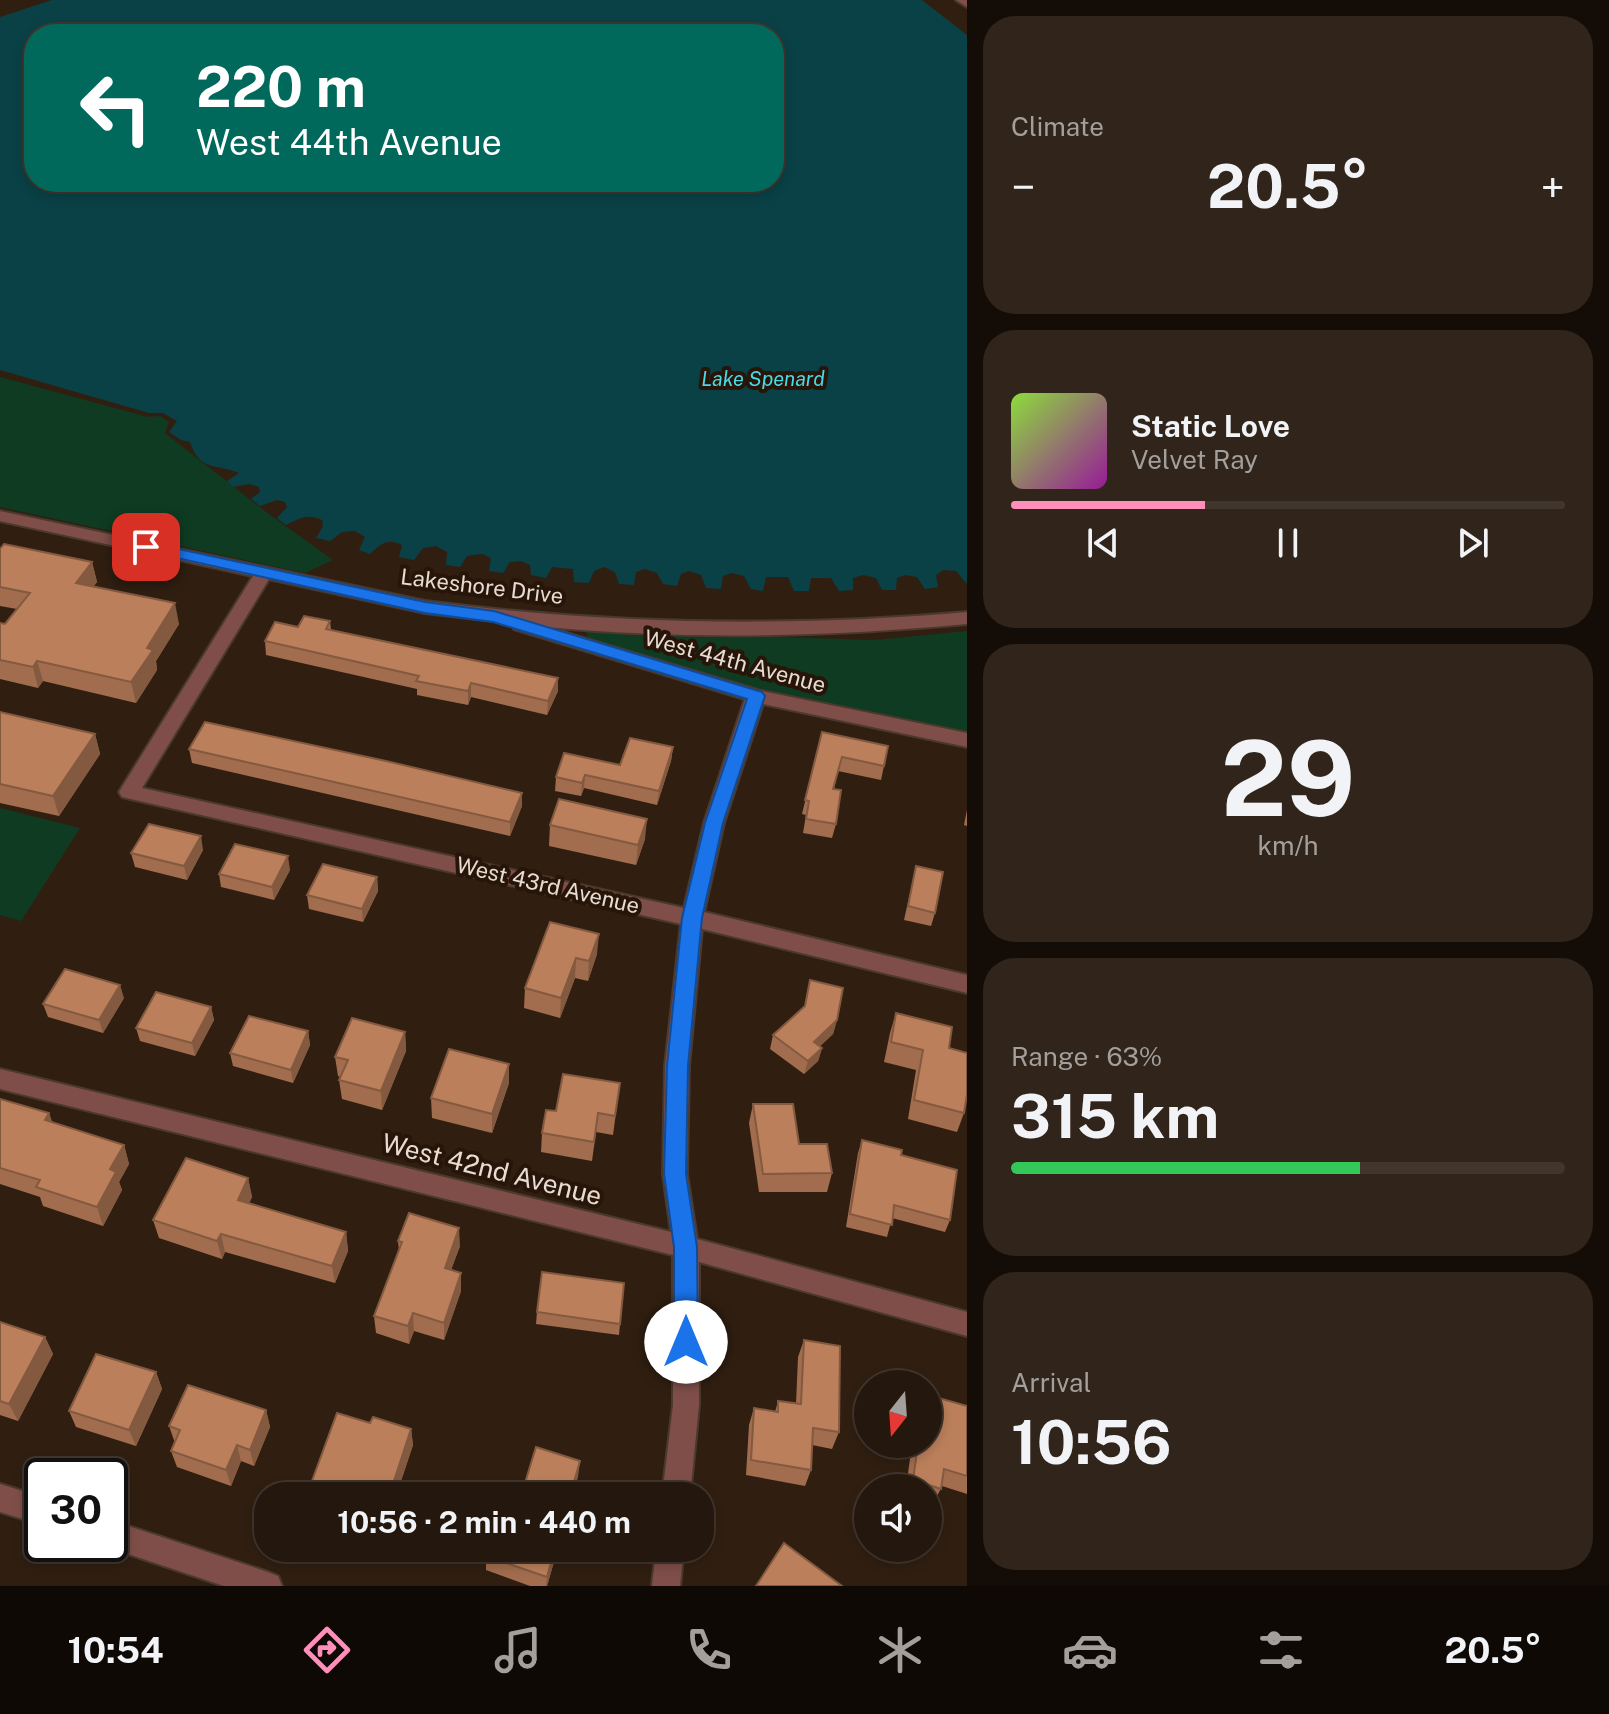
<!DOCTYPE html>
<html lang="en">
<head>
<meta charset="utf-8">
<style>
  body { margin:0; font-family:"Public Sans",sans-serif; background:#30241b; color:#f1f3f6; height:100vh; display:flex; flex-direction:column; font-size:30px; white-space:nowrap }
  * { box-sizing:border-box; margin:0 }
  p { font-size:26px; color:#a39f9d }
  .icon { flex:none; width:44px; height:44px; fill:none; stroke:currentColor; stroke-width:2; stroke-linecap:round; stroke-linejoin:round }
  .map { position:relative; flex:1; overflow:hidden }
  .side { display:flex; flex-direction:column; gap:16px; padding:16px; background:#140d07; width:642px }
  .side>* { flex:none }
  .hud { position:absolute; left:24px; top:24px; width:760px; height:168px; border-radius:32px; box-shadow:0 4px 12px #0003,0 0 0 2px #41362e; background:#00695c; color:#fff; overflow:hidden }
  .needle { width:52px; rotate:197deg }
  .buttons { position:absolute; left:854px; top:1370px; display:grid; gap:16px }
  .buttons a { display:grid; place-items:center; width:88px; height:88px; border-radius:50%; background:#24170d; box-shadow:0 4px 12px #0003,0 0 0 2px #41362e; font-size:40px }
  .speed { position:absolute; left:24px; top:1458px; display:flex; gap:16px; font-size:40px; font-weight:700; text-align:center }
  .speed>* { display:grid; place-content:center; width:104px; height:104px; border-radius:50%; background:#24170d; box-shadow:0 4px 12px #0003,0 0 0 2px #41362e; line-height:1 }
  .speed .limit { border:4px solid #111; border-radius:12px; background:#fff; color:#111 }
  .pin { position:absolute; display:grid; place-items:center; width:68px; height:68px; color:#fff; margin:-34px; border-radius:16px; box-shadow:0 4px 12px #0006 }
  .me { position:absolute; width:88px; margin:-44px; rotate:0deg; stroke-linejoin:round; filter:drop-shadow(0 0 6px #0008) }
  .turn { display:flex; align-items:center; gap:28px; height:168px; padding:0 40px; font-size:36px }
  .turn .icon { width:104px; height:104px; stroke-width:2.5 }
  .turn b { display:block; font-size:56px; line-height:68px }
  .big { font-size:60px; font-weight:700; line-height:1.1 }
  .side .widget { flex:1; display:flex; flex-direction:column; justify-content:center; gap:12px; min-width:0; padding:0 28px; border-radius:32px; background:#30241b }
  .side .dial { align-items:center; gap:0 }
  .dial b { font-size:104px; line-height:1 }
  .song { display:flex; align-items:center; gap:24px }
  .cover { width:96px; height:96px; border-radius:12px; background:linear-gradient(135deg,hsl(90 70% 55%),hsl(300 70% 35%)) }
  .played { height:8px; border-radius:4px; background:linear-gradient(90deg,#ff8ebb 35%,#41362e 35%) }
  .keys { display:flex; justify-content:space-around; direction:ltr }
  .heat { display:flex; justify-content:space-between; align-items:center; font-size:44px; direction:ltr }
  .charge { height:12px; border-radius:6px; background:linear-gradient(90deg,#34c759 63%,#41362e 0) }
  .trip { position:absolute; left:254px; top:1482px; width:460px; height:80px; border-radius:32px; background:#24170d; box-shadow:0 4px 12px #0003,0 0 0 2px #41362e; font-weight:700; line-height:80px; text-align:center }
  .tabs { display:flex; height:128px; justify-content:space-around; align-items:center; background:#0e0905; color:#a39f9d }
  .tabs .icon { width:56px; height:56px }
  .tabs .selected { color:#ff8ebb }
  .tabs b { font-size:36px; color:#f1f3f6 }
  main { display:flex; flex:1; min-height:0 }
  .map>svg:first-child { display:block }
</style>
</head>
<body>
<main>
<div class="map">
<svg width="967" height="1586" viewBox="0 0 967 1586">
  <rect width="100%" height="100%" fill="#301f11"/>
  <!-- green -->
  <g fill="#0f3b22">
    <polygon points="0,377 148,417 160,416 169,422 165,433 266,512 333,560 305,573 0,507"/>
    <polygon points="586,631 875,640 967,631 967,740 756,696 588,639"/>
    <polygon points="0,808 80,828 21,921 0,915"/>
  </g>
  <!-- water -->
  <path fill="#0a4146" fill-rule="evenodd" d="M52,0H922L967,35V584L956,571L943,570L936,575L938,587L925,589L917,577L905,575L897,578L896,590H882L876,578L863,575L853,578V590L839,591L831,578H811L809,591H794L788,577H766L763,591L751,589L744,576L732,573L723,576L721,589L706,588L701,575L689,571L681,574L677,586L663,584L657,573L645,569L636,572L634,585L619,584L615,572L604,567L594,571L589,583L574,582L573,569L552,567L546,578L531,575L530,565L521,561L510,562L503,573L489,571L491,558L482,554L467,556L460,567L446,565L447,552L436,546L423,548L414,560L399,557L402,545C387,538 382,543 370,554L359,550L365,537L355,531L342,532L330,541L316,538L323,526L322,520C308,513 299,518 286,525L277,518L287,507L285,502L277,500L260,506L251,499L260,492L259,487L249,484L233,487L227,481L239,473C215,463 200,472 190,442L181,440L169,432L177,421L163,413H149L0,370V17ZM34,34H774V182H34Z"/>
  <g fill="none" stroke-linecap="round" stroke-linejoin="round">
    <defs>
      <g id="minor">
        <polygon points="956,0 967,0 967,7"/>
        <path d="M0,511L425,601C606,624 785,628 967,612V624C827,637 686,640 546,627L757,690L967,733V747L763,704L724,823L704,912L967,975V993L702,929L689,1066L687,1174L697,1239L967,1312V1336L699,1262V1405L690,1496H662L673,1405V1255L0,1089V1069L671,1232L663,1174L665,1066L681,924L122,797L119,792L122,787L253,576L0,521ZM269,579L425,613L512,623L514,629L745,699L704,823L684,908L142,788Z"/>
        <polygon points="0,1484 42,1497 42,1525 0,1512"/>
        <polygon points="110,1520 268,1572 278,1576 282,1586 224,1586 110,1548 100,1544 110,1544"/>
        <polygon points="656,1548 684,1548 680,1586 652,1586"/>
      </g>
    </defs>
    <!-- minor casing -->
    <use href="#minor" stroke="#4a392c" stroke-width="4"/>
    <!-- minor -->
    <use href="#minor" fill="#7f4e49" fill-rule="evenodd"/>
  </g>
  <!-- wall -->
  <g fill="#a16d4e">
    <polygon points="0,549 92,562 97,582 93,587 179,624 156,661 157,670 136,703 43,681 38,688 0,679 0,623 5,624 17,609 0,606"/>
    <polygon points="330,621 331,630 558,691 547,715 471,697 468,705 417,695 417,689 266,655 265,641 298,627"/>
    <polygon points="0,712 95,734 100,754 59,816 0,803"/>
    <polygon points="822,732 884,766 881,780 838,771 834,789 836,824 832,838 803,833 806,815 802,814"/>
    <polygon points="673,747 671,761 657,805 584,788 581,796 555,791 556,777 620,765"/>
    <polygon points="189,749 522,806 510,836 192,763"/>
    <polygon points="967,810 967,826 964,825"/>
    <polygon points="550,825 645,839 636,865 549,846"/>
    <polygon points="203,850 187,880 135,867 131,853"/>
    <polygon points="916,866 935,913 931,926 904,920"/>
    <polygon points="290,870 274,900 221,887 219,874"/>
    <polygon points="377,877 378,891 363,922 309,909 307,895"/>
    <polygon points="550,922 597,954 588,981 575,978 560,1018 524,1008 525,988"/>
    <polygon points="124,998 103,1033 48,1017 43,1004"/>
    <polygon points="211,1007 214,1020 195,1056 140,1041 136,1028"/>
    <polygon points="896,1013 949,1048 964,1113 957,1132 908,1119 916,1070 884,1062 890,1033"/>
    <polygon points="837,1020 833,1034 820,1046 822,1048 818,1061 804,1074 770,1049 773,1035"/>
    <polygon points="308,1031 310,1045 293,1083 233,1066 230,1053"/>
    <polygon points="405,1032 406,1051 382,1110 342,1099 339,1080 341,1077 338,1076 335,1057"/>
    <polygon points="509,1083 492,1133 432,1118 431,1098"/>
    <polygon points="620,1083 613,1135 596,1132 592,1161 541,1152 542,1133 556,1111"/>
    <polygon points="0,1099 49,1113 52,1123 124,1145 129,1164 119,1182 122,1190 103,1226 43,1206 40,1197 0,1184"/>
    <polygon points="753,1104 832,1173 827,1192 759,1192 749,1123"/>
    <polygon points="862,1140 901,1155 950,1220 945,1232 892,1218 887,1237 846,1227 858,1153"/>
    <polygon points="248,1178 252,1197 249,1203 346,1232 348,1251 335,1283 225,1252 222,1259 159,1238 153,1220"/>
    <polygon points="398,1241 460,1246 451,1270 461,1291 444,1340 414,1331 409,1344 376,1333 374,1316 399,1251"/>
    <polygon points="537,1312 620,1324 619,1335 536,1324"/>
    <polygon points="0,1322 45,1337 53,1354 18,1421 0,1415"/>
    <polygon points="804,1340 839,1432 832,1449 812,1445 811,1470 805,1486 746,1475 749,1425 754,1408 775,1412 778,1401 796,1404 798,1357"/>
    <polygon points="156,1372 162,1389 136,1446 76,1427 69,1411"/>
    <polygon points="266,1410 270,1427 254,1466 241,1461 231,1486 177,1467 171,1451 175,1443 169,1426"/>
    <polygon points="967,1422 967,1494 942,1486 933,1505 928,1503 928,1488 906,1488 912,1444 928,1444"/>
    <polygon points="370,1423 411,1429 413,1445 396,1496 311,1496 309,1489"/>
    <polygon points="488,1548 558,1548 547,1586 530,1586 486,1570 486,1556"/>
  </g>
  <!-- shaded-wall -->
  <g fill="#835940">
    <polygon points="92,562 97,582 81,604 76,583"/>
    <polygon points="175,603 179,624 156,661 157,670 136,703 131,682 147,648"/>
    <polygon points="37,661 43,681 38,688 33,667"/>
    <polygon points="558,678 558,691 547,715 548,701"/>
    <polygon points="471,683 471,697 468,705 468,691"/>
    <polygon points="95,734 100,754 59,816 53,796"/>
    <polygon points="673,747 671,761 657,805 659,791"/>
    <polygon points="585,775 584,788 581,796 582,783"/>
    <polygon points="522,793 522,806 510,836 510,822"/>
    <polygon points="647,819 645,839 636,865 638,845"/>
    <polygon points="201,836 203,850 187,880 184,866"/>
    <polygon points="288,856 290,870 274,900 272,887"/>
    <polygon points="377,877 378,891 363,922 362,909"/>
    <polygon points="599,934 597,954 588,981 589,961"/>
    <polygon points="576,958 575,978 560,1018 561,998"/>
    <polygon points="120,985 124,998 103,1033 99,1020"/>
    <polygon points="211,1007 214,1020 195,1056 192,1043"/>
    <polygon points="837,1020 833,1034 811,1055 814,1042"/>
    <polygon points="308,1031 310,1045 293,1083 291,1070"/>
    <polygon points="405,1032 406,1051 382,1110 381,1091"/>
    <polygon points="822,1048 818,1061 804,1074 808,1061"/>
    <polygon points="509,1064 509,1083 492,1133 492,1114"/>
    <polygon points="49,1113 56,1132 45,1120"/>
    <polygon points="124,1145 129,1164 119,1182 122,1190 103,1226 97,1207 110,1169"/>
    <polygon points="248,1178 252,1197 242,1218 238,1200"/>
    <polygon points="459,1228 460,1246 445,1286 445,1268"/>
    <polygon points="346,1232 348,1251 335,1283 332,1266"/>
    <polygon points="221,1234 225,1252 222,1259 217,1241"/>
    <polygon points="461,1273 461,1291 444,1340 444,1323"/>
    <polygon points="413,1313 414,1331 409,1344 408,1326"/>
    <polygon points="45,1337 53,1354 18,1421 9,1404"/>
    <polygon points="156,1372 162,1389 136,1446 129,1430"/>
    <polygon points="266,1410 270,1427 254,1466 250,1450"/>
    <polygon points="411,1429 413,1445 396,1496 389,1496"/>
    <polygon points="237,1445 241,1461 231,1486 226,1470"/>
    <polygon points="580,1461 578,1477 573,1496 570,1496"/>
    <polygon points="555,1548 558,1548 547,1586 546,1586 547,1577"/>
  </g>
  <!-- building -->
  <g fill="#bb7f5b" stroke="#835940" stroke-width="2">
    <polygon points="4,544 92,562 76,583 175,603 147,648 153,650 131,682 37,661 33,667 0,660 0,623 5,624 30,593 0,587 0,549"/>
    <polygon points="304,616 330,621 326,629 558,678 548,701 471,683 468,691 416,681 419,676 265,641 275,622 298,627"/>
    <polygon points="0,712 95,734 53,796 0,784"/>
    <polygon points="205,722 386,761 522,793 510,822 189,749"/>
    <polygon points="822,732 888,746 884,766 842,757 833,789 841,790 836,824 806,819 809,801 805,800"/>
    <polygon points="630,738 673,747 659,791 585,775 582,783 556,777 564,753 620,765"/>
    <polygon points="559,799 647,819 638,845 550,825"/>
    <polygon points="149,824 201,836 184,866 131,853"/>
    <polygon points="235,844 288,856 272,887 219,874"/>
    <polygon points="323,864 377,877 362,909 307,895"/>
    <polygon points="916,866 943,872 935,913 908,906"/>
    <polygon points="550,922 599,934 589,961 576,958 561,998 525,988"/>
    <polygon points="65,969 120,985 99,1020 43,1004"/>
    <polygon points="810,980 843,988 837,1020 814,1042 822,1048 808,1061 773,1035 805,1006"/>
    <polygon points="156,992 211,1007 192,1043 136,1028"/>
    <polygon points="896,1013 952,1027 949,1048 967,1053 967,1094 964,1113 914,1100 923,1050 891,1042"/>
    <polygon points="249,1016 308,1031 291,1070 230,1053"/>
    <polygon points="352,1018 405,1032 381,1091 339,1080 348,1060 335,1057"/>
    <polygon points="449,1049 509,1064 492,1114 431,1098"/>
    <polygon points="563,1074 620,1083 615,1116 598,1113 594,1142 542,1133 546,1110 556,1111"/>
    <polygon points="0,1099 49,1113 45,1120 124,1145 110,1169 116,1172 97,1207 36,1187 40,1180 0,1168"/>
    <polygon points="753,1104 793,1104 799,1144 827,1144 832,1173 763,1174"/>
    <polygon points="862,1140 902,1150 901,1155 957,1170 950,1220 894,1205 892,1225 850,1214"/>
    <polygon points="186,1158 248,1178 238,1200 346,1232 332,1266 221,1234 217,1241 153,1220"/>
    <polygon points="409,1213 459,1228 445,1268 461,1273 444,1323 413,1313 408,1326 374,1316 402,1242 398,1241"/>
    <polygon points="542,1272 624,1283 620,1324 537,1312"/>
    <polygon points="0,1322 45,1337 9,1404 0,1401"/>
    <polygon points="804,1340 840,1346 839,1432 813,1428 811,1470 751,1460 754,1408 778,1412 778,1401 801,1404"/>
    <polygon points="96,1354 156,1372 129,1430 69,1411"/>
    <polygon points="188,1385 266,1410 250,1450 237,1445 226,1470 171,1451 180,1430 169,1426"/>
    <polygon points="928,1395 967,1406 967,1476 944,1469 941,1489 913,1480 918,1444 928,1444"/>
    <polygon points="337,1413 370,1423 373,1417 411,1429 389,1496 359,1496 350,1493 349,1496 332,1496 309,1489"/>
    <polygon points="536,1447 580,1461 570,1496 521,1496"/>
    <polygon points="784,1543 842,1586 756,1586"/>
    <polygon points="488,1548 555,1548 547,1577 486,1556"/>
  </g>
  <!-- route -->
  <polygon fill="#1a73e8" stroke="#114b97" stroke-width="2" points="146,542 425,602 494,611 762,692 765,696 723,823 702,918 688,1066 686,1174 697,1247 698,1342 694,1350 686,1353 677,1350 674,1342 674,1247 664,1174 667,1066 682,918 705,823 747,699 493,622 425,613 141,550 141,543"/>
  <g text-anchor="middle" dominant-baseline="central" stroke-width="8" stroke-linejoin="round" paint-order="stroke">
    <!-- far-water labels -->
    <g font-size="20" font-style="italic" fill="#4ad9e6" stroke="#261508">
      <text x="763" y="379">Lake Spenard</text>
    </g>
    <!-- street labels -->
    <g font-size="22" fill="#e7dbd2" stroke="#261508">
      <text transform="translate(482 586) rotate(7)">Lakeshore Drive</text>
      <text transform="translate(735 661) rotate(15)">West 44th Avenue</text>
      <text transform="translate(548 885) rotate(13)">West 43rd Avenue</text>
    </g>
    <!-- near-street labels -->
    <g font-size="26" fill="#e7dbd2" stroke="#261508">
      <text transform="translate(492 1169) rotate(14)">West 42nd Avenue</text>
    </g>
  </g>
</svg>
<div class="buttons">
<a><svg class="needle" viewBox="-14 -14 28 28"><path d="M0-13l5 13h-10z" fill="#e53935"/><path d="M0 13l5-13h-10z" fill="#a39f9d"/></svg></a>
<a><svg class="icon" aria-label="sound" viewBox="0 0 24 24"><path d="M4 9h4l5-4v14l-5-4H4zM17 9q2 3 0 6"/></svg></a>
</div>
<div class="speed"><div class="limit">30</div></div>
<div class="pin" style="left:146px;top:547px;background:#d93025"><svg class="icon" aria-label="arrive" viewBox="0 0 24 24"><path d="M6 21V4h12l-3 4 3 4H6"/></svg></div>
<svg class="me" style="left:686px;top:1342px" viewBox="-20 -20 40 40"><circle r="19" fill="#fff"/><path d="M0-13L10 11 0 6-10 11z" fill="#1a73e8"/></svg>
<div class="trip">10:56 · 2 min · 440 m</div>
<div class="hud">
<div class="turn"><svg class="icon" aria-label="left" viewBox="0 0 24 24"><path d="M17 20v-9H6M10 6l-5 5 5 5"/></svg><div><b>220 m</b>West 44th Avenue</div></div>
</div>
</div>
<section class="side">
<div class="widget"><p>Climate</p>
<div class="heat"><a>−</a><b class="big">20.5°</b><a>+</a></div>
</div>
<div class="widget">
<div class="song"><i class="cover"></i><div><b>Static Love</b><p>Velvet Ray</p></div></div>
<div class="played"></div>
<div class="keys"><svg class="icon" aria-label="previous" viewBox="0 0 24 24"><path d="M18 5L8 12l10 7zM5 5v14"/></svg><svg class="icon" aria-label="pause" viewBox="0 0 24 24"><path d="M8 5v14M16 5v14"/></svg><svg class="icon" aria-label="next" viewBox="0 0 24 24"><path d="M6 5l10 7-10 7zM19 5v14"/></svg></div>
</div>
<div class="widget dial"><b>29</b><p>km/h</p></div>
<div class="widget"><p>Range · 63%</p><b class="big">315 km</b><div class="charge"></div></div>
<div class="widget"><p>Arrival</p><b class="big">10:56</b></div>
</section>
</main>
<nav class="tabs">
<b>10:54</b>
<svg class="icon selected" aria-label="directions" viewBox="0 0 24 24"><path d="M12 3l9 9-9 9-9-9zM9 14v-3h6M13 9l2 2-2 2"/></svg>
<svg class="icon" aria-label="music" viewBox="0 0 24 24"><path d="M9 18V5l10-2v13"/><circle cx="6" cy="18" r="3"/><circle cx="16" cy="16" r="3"/></svg>
<svg class="icon" aria-label="phone" viewBox="0 0 24 24"><path d="M5 4h4l2 5-3 2q2 4 5 5l2-3 5 2v4C11 20 4 13 5 4z"/></svg>
<svg class="icon" aria-label="climate" viewBox="0 0 24 24"><path d="M12 3v18M4 7l16 10M4 17L20 7"/></svg>
<svg class="icon" aria-label="car" viewBox="0 0 24 24"><path d="M5 17H2v-5l4-1 3-4h7l3 4 3 1v5h-3M9 17h6M6 11h13"/><circle cx="7" cy="17" r="2"/><circle cx="17" cy="17" r="2"/></svg>
<svg class="icon" aria-label="filters" viewBox="0 0 24 24"><path d="M4 7h16M4 17h16"/><circle cx="9" cy="7" r="2"/><circle cx="15" cy="17" r="2"/></svg>
<b>20.5°</b>
</nav>
</body>
</html>
